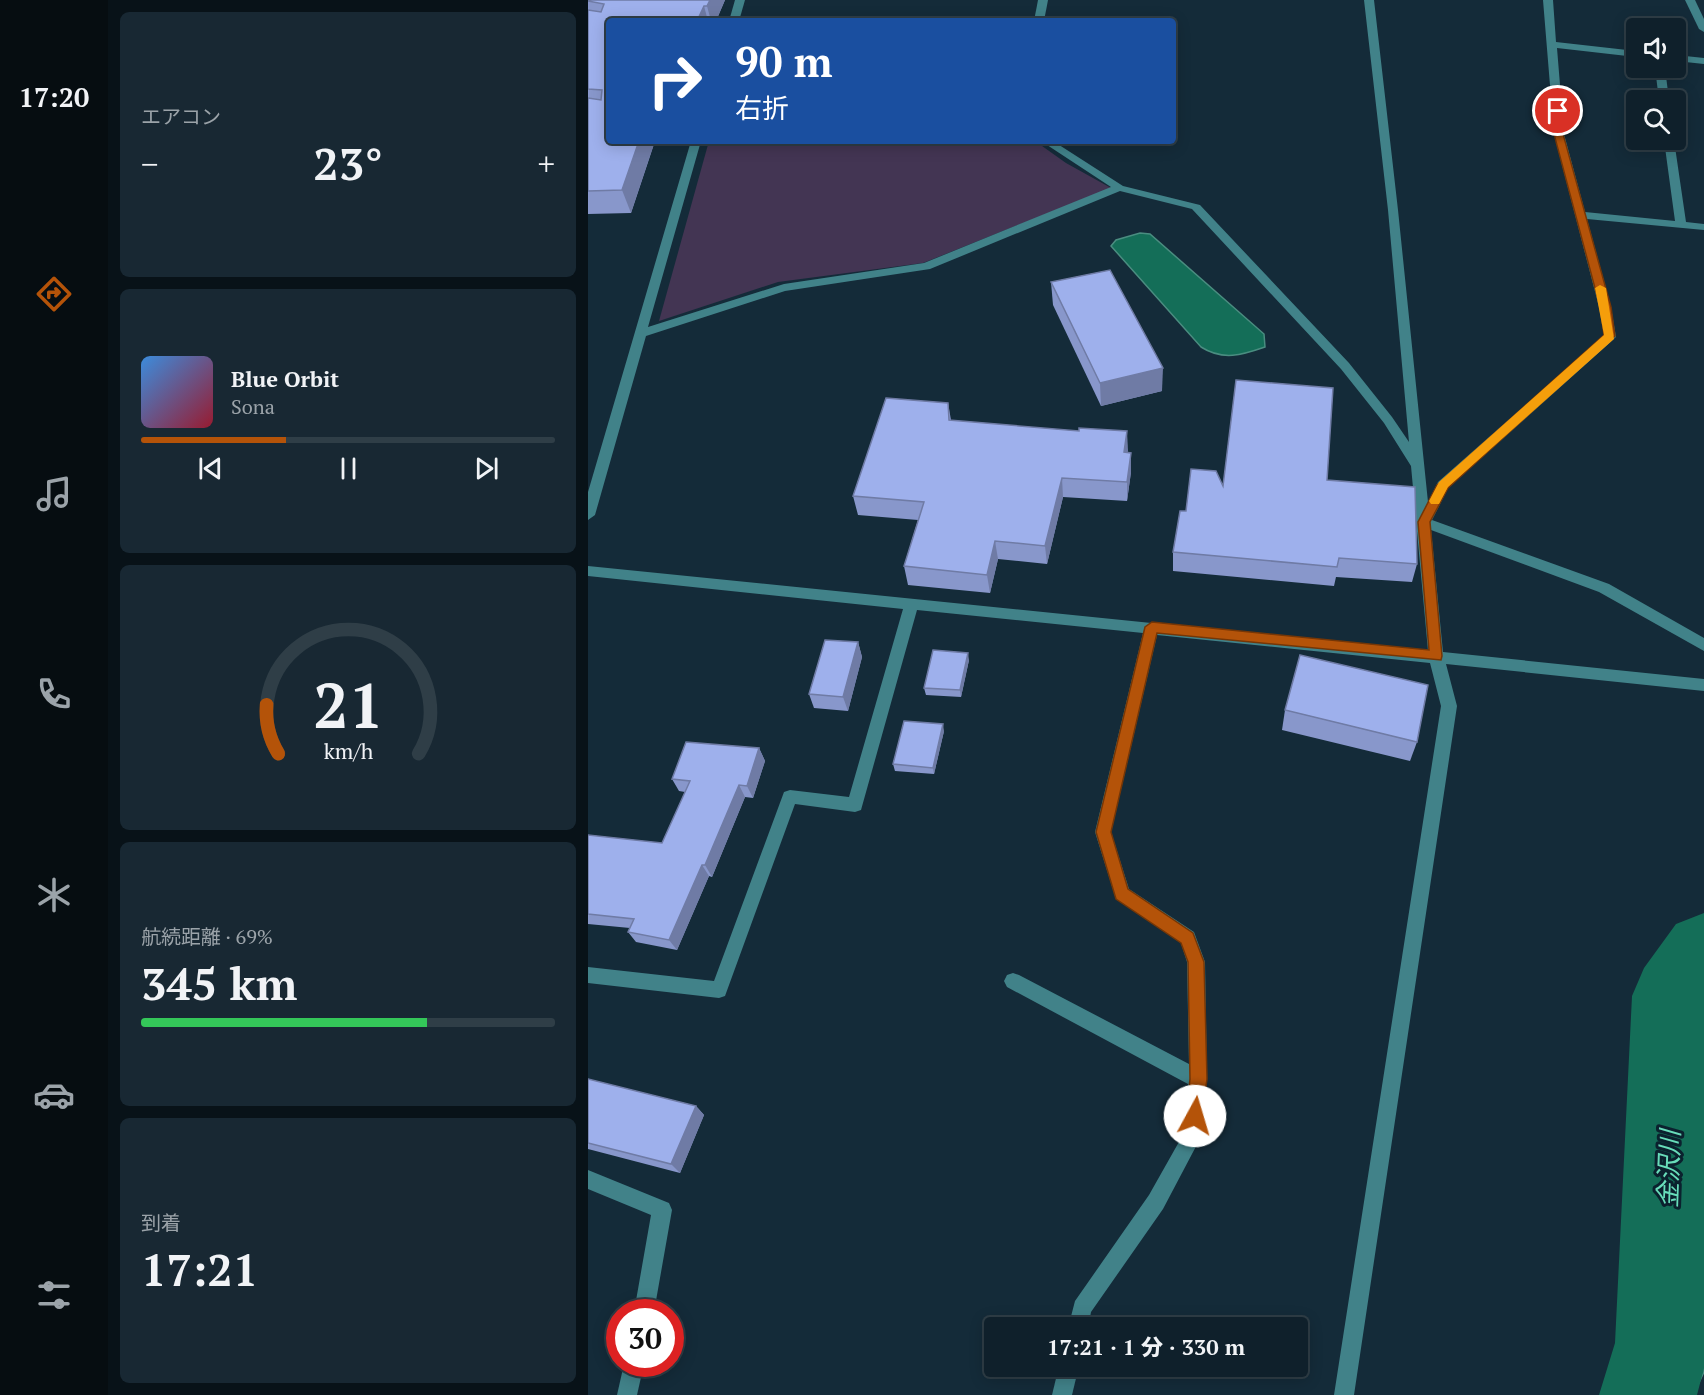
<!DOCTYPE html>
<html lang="ja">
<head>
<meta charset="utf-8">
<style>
  body { margin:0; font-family:"PT Serif","Noto Sans JP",serif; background:#182833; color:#f1f3f6; height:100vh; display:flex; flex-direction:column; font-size:22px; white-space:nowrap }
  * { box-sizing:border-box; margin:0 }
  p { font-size:20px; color:#9ba3a9 }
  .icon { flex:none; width:33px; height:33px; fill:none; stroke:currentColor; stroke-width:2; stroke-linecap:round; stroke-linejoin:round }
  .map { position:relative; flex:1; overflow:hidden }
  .sheet { display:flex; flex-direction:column; gap:12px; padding:12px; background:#081218; width:480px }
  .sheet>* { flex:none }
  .guide { position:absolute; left:18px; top:18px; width:570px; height:126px; border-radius:6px; box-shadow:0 3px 15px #0003,0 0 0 2px #2f3e47; background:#1a4fa0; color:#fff; overflow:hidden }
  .buttons { position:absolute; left:1038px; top:18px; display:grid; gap:12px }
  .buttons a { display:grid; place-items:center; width:60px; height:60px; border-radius:6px; background:#0f202b; box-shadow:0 3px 15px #0003,0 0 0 2px #2f3e47; font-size:30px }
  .speed { position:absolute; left:18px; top:1299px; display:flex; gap:12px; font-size:30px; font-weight:700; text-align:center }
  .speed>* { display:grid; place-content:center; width:78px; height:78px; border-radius:50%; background:#0f202b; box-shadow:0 3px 15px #0003,0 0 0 2px #2f3e47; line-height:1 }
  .speed .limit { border:9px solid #d22; background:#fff; color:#111 }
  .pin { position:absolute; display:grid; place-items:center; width:51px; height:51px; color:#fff; margin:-26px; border:3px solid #fff; border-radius:50%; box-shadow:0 2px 6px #0007 }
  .me { position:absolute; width:66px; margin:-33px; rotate:6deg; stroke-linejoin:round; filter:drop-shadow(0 0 4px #0008) }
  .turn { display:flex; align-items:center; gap:21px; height:126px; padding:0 30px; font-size:27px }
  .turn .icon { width:78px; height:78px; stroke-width:2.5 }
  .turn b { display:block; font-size:42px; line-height:51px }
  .big { font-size:45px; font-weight:800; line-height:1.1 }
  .sheet .card { flex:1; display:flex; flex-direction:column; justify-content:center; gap:9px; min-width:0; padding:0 21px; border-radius:9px; background:#182833 }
  .sheet .dial { align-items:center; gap:0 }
  .dial svg { height:156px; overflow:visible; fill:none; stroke:#2f3e47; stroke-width:7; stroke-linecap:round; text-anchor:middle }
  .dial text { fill:#f1f3f6; stroke:none }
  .song { display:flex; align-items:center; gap:18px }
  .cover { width:72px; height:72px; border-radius:9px; background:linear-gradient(135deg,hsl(210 70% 55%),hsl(350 70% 35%)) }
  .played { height:6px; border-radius:3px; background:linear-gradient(90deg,#b45309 35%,#2f3e47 35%) }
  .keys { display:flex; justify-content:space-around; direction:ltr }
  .heat { display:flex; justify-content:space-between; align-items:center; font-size:33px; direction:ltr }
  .charge { height:9px; border-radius:4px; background:linear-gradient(90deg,#34c759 69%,#2f3e47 0) }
  .trip { position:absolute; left:396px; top:1317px; width:324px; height:60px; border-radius:6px; background:#0f202b; box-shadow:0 3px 15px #0003,0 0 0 2px #2f3e47; font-weight:800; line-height:60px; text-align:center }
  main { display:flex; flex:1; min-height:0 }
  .dock { display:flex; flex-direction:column; width:108px; justify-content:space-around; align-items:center; background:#060d11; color:#9ba3a9 }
  .dock .icon { width:42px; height:42px }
  .dock .current { color:#b45309 }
  .dock b { font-size:27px; color:#f1f3f6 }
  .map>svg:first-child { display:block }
</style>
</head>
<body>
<main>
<nav class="dock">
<b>17:20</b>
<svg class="icon current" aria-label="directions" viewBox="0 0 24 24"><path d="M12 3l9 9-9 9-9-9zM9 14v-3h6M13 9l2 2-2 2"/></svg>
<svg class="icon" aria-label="music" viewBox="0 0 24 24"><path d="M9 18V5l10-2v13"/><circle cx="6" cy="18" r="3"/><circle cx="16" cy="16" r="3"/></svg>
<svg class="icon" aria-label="phone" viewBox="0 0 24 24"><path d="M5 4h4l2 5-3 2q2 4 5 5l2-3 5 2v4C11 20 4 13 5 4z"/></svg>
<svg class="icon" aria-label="climate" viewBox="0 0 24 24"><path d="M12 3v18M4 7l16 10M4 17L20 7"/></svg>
<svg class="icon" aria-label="car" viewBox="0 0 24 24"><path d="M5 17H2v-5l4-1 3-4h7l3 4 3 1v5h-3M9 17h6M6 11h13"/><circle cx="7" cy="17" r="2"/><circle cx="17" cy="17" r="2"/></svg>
<svg class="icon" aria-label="filters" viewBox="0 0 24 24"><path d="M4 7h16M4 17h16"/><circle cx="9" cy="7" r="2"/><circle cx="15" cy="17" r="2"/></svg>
</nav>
<section class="sheet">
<div class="card"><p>エアコン</p>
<div class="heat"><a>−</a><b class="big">23°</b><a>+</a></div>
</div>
<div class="card">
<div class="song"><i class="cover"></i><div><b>Blue Orbit</b><p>Sona</p></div></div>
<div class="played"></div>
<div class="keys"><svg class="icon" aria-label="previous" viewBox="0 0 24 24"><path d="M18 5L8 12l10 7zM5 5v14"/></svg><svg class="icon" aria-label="pause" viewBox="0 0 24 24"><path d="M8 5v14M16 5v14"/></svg><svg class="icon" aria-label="next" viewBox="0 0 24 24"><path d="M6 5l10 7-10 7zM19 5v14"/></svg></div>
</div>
<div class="card dial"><svg viewBox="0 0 100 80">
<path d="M14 69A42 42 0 1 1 86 69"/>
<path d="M14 69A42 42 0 0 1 8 44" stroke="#b45309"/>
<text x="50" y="56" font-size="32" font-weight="700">21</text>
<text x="50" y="72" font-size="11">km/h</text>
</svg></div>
<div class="card"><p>航続距離 · 69%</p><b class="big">345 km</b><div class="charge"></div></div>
<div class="card"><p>到着</p><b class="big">17:21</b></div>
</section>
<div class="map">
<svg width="1116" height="1395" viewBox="0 0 1116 1395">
  <rect width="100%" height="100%" fill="#142b39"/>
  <!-- green -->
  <polygon fill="#433553" points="121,141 447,141 478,163 523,188 335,263 190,282 71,321"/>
  <!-- water -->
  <g fill="#146e58" stroke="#4a8d80" stroke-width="1.5">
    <path d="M552,233L562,234L676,334L677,347C654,355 635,361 613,347L523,246L528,240Z"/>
    <polygon points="1116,923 1116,966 1094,998 1116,1151 1116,1372 1105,1395 1078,1395 1087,1380 1095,1315 1101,1229 1095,1156 1067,1001 1080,970"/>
  </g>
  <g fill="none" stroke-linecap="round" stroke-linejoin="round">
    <!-- river -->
    <polygon fill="#146e58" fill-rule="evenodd" points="1116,913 1116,1368 1109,1395 1011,1395 1027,1343 1044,996 1056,968 1088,924"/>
    <!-- minor -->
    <g fill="#418289" fill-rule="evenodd">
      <polygon points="147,0 157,0 151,21 141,21"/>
      <polygon points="450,0 460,0 456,21 446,21"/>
      <polygon points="776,0 786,0 810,210 840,502 850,482 1016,336 1011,307 966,134 955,0 965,0 968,42 1048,51 1048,57 969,48 976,134 997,212 1087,221 1076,140 1086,140 1098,222 1116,224 1116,230 999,219 1023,307 1028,337 860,488 844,520 1021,584 1116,638 1116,651 1011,592 843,530 855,652 1116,679 1116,691 858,664 869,706 766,1395 746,1395 853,706 842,663 569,635 523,832 541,889 606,932 617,962 619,1079 614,1135 575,1209 503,1312 500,1328 480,1328 487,1301 561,1195 596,1133 600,1084 419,987 416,981 419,975 425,973 431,975 601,1064 599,962 593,943 528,899 507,832 555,633 329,610 273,810 267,812 207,804 137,996 131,998 0,983 0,967 126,981 196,792 202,790 261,797 315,609 0,576 0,566 840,651 823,466 796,423 753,369 604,209 532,191 342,269 197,291 58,336 7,515 0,520 0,492 103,141 113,141 60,327 196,284 336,263 523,187 453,141 465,141 535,186 612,205 761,363 804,417 821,442 800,210"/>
      <polygon points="1097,0 1107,0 1116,19 1116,32 1111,29"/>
      <polygon points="1088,55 1116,58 1116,64 1088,61"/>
      <polygon points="1067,68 1077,68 1081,100 1071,100"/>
      <polygon points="0,1170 81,1203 84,1210 66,1312 46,1312 63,1215 0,1189"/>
      <polygon points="36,1364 56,1364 49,1395 29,1395"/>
      <polygon points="471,1366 491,1366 484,1395 464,1395"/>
    </g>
  </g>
  <!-- wall -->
  <g fill="#8897cb">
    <polygon points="0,0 137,0 128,21 21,21 21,141 67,141 43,213 0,214"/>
    <polygon points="463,282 574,391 513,406 465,305"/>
    <polygon points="360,403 363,420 540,450 539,453 543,453 543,472 539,501 475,497 459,564 410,559 402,593 320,585 316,566 330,520 270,515 265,496"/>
    <polygon points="739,480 829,564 824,582 748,577 746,586 585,571 585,552 598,511 635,486"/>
    <polygon points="270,642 274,657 260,711 226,708 221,694"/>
    <polygon points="381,660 373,697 338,695 336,688"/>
    <polygon points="697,710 829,742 822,761 694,730"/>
    <polygon points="356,731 346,774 307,771 305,764"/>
    <polygon points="171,748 177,761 165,798 157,797 124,877 121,876 89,950 48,942 40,932 42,928 0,924 0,835 74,843 97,792 91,791 84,779"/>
    <polygon points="0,1079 108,1106 116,1115 92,1173 0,1149"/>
  </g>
  <!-- shaded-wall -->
  <g fill="#6f7ba5">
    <polygon points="122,0 137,0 128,21 123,21 119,6"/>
    <polygon points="116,6 120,21 109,21"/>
    <polygon points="51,141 67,141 43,213 34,190"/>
    <polygon points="575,368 574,391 513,406 512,383"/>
    <polygon points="539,431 540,450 537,471 536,452"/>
    <polygon points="543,453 543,472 539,501 539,482"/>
    <polygon points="474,478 475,497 459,564 457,546"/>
    <polygon points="407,541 410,559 402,593 399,575"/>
    <polygon points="270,642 274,657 260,711 255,697"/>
    <polygon points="380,653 381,660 373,697 372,690"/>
    <polygon points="355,724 356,731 346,774 345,768"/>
    <polygon points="171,748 177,761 165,798 159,786"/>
    <polygon points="151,785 157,797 124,877 117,865"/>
    <polygon points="114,865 121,876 89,950 81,940"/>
    <polygon points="108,1106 116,1115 92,1173 83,1164"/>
  </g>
  <!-- building -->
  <g fill="#9eb0ec" stroke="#6f7ba5" stroke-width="1.5">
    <polygon points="0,0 122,0 119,6 116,6 109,21 21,21 21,141 51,141 34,190 0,191 0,98 13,100 14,90 0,89 0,10 13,12 16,4 0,1"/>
    <polygon points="522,270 575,368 512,383 463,282"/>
    <polygon points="648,380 745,388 739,480 827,487 829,564 751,558 749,567 585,552 592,511 598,511 603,469 628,471 635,486"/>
    <polygon points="298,398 360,403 361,420 491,431 491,428 539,431 536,452 543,453 539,482 474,478 457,546 407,541 399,575 316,566 336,502 265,496"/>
    <polygon points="237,640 270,642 255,697 221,694"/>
    <polygon points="345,650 380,653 372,690 336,688"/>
    <polygon points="712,655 840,685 829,742 697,710"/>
    <polygon points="316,721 355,724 345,768 305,764"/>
    <polygon points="98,742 171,748 159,786 151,785 117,865 114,865 81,940 40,932 46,919 0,914 0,835 74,843 102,781 84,779"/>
    <polygon points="0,1079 108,1106 83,1164 0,1143"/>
  </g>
  <!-- route -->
  <polygon fill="#b45309" stroke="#753606" stroke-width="1.5" points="970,109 974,111 975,134 1023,307 1027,336 860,488 842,522 854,656 853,660 569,633 523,832 540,889 605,933 616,962 619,1079 613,1122 607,1125 601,1122 598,1116 602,1079 600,962 593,943 528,899 508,832 557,627 564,622 841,650 830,522 849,485 1016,335 1012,307 966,134 965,111"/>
  <!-- slow -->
  <polygon fill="#f59e0b" points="1012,285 1018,288 1026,339 860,487 851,504 843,504 841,501 851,482 1016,335 1007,288"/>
  <g text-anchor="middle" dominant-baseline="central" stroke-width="6" stroke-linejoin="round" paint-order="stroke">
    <!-- near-water labels -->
    <g font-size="26" font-style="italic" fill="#68ddba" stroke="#0b212e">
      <text transform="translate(1080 1169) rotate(-88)">金沢川</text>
    </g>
  </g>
</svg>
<div class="buttons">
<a><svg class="icon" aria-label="sound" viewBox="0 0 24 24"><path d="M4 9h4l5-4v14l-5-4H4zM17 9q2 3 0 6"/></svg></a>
<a><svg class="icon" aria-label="search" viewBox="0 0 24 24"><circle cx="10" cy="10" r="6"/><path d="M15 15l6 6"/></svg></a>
</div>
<div class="speed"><div class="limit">30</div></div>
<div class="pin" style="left:970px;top:111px;background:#d93025"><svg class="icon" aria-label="arrive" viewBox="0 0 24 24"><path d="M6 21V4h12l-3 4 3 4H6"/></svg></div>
<svg class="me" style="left:607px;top:1116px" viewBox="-20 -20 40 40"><circle r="19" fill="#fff"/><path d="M0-13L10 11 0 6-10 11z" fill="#b45309"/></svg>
<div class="trip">17:21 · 1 分 · 330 m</div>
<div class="guide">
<div class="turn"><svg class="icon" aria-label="right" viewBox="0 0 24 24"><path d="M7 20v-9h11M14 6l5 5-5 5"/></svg><div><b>90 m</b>右折</div></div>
</div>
</div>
</main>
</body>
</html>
